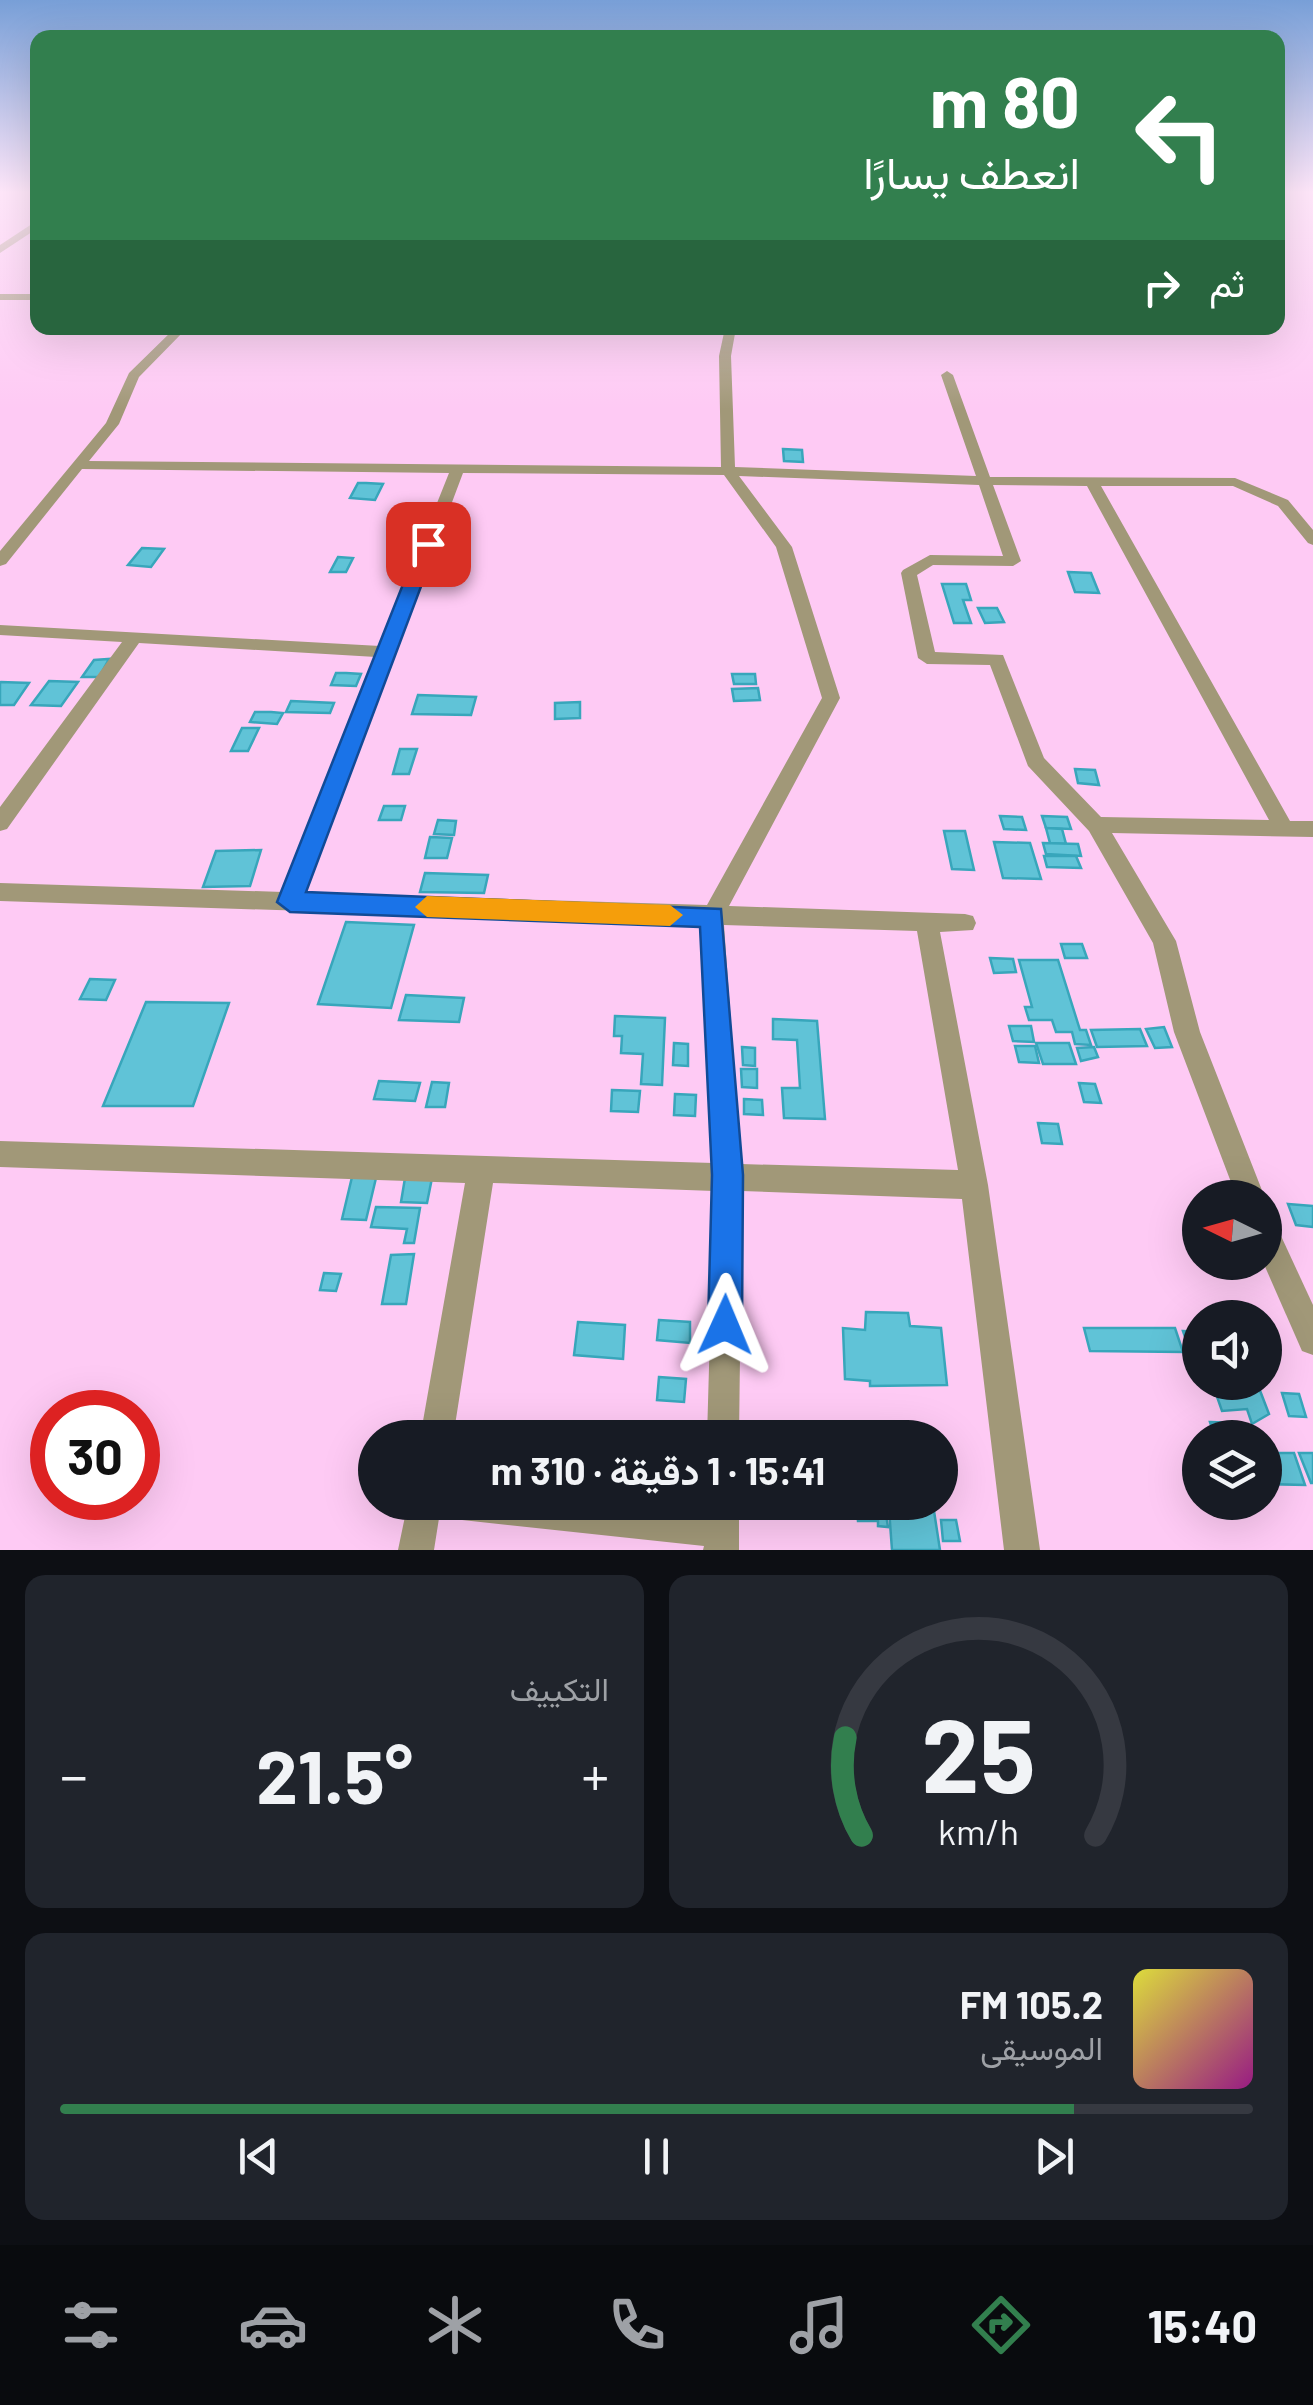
<!DOCTYPE html>
<html lang="ar">
<head>
<meta charset="utf-8">
<style>
  body { margin:0; font-family:Barlow,Vazirmatn,sans-serif; background:#20242c; color:#f1f3f6; direction:rtl; height:100vh; display:flex; flex-direction:column; font-size:38px; white-space:nowrap }
  * { box-sizing:border-box; margin:0 }
  p { font-size:32px; color:#9ea1a6 }
  .icon { flex:none; width:55px; height:55px; fill:none; stroke:currentColor; stroke-width:2; stroke-linecap:round; stroke-linejoin:round }
  .map { position:relative; height:1550px; overflow:hidden; direction:ltr }
  .panel { display:flex; flex-direction:column; gap:25px; padding:25px; background:#0d0f14; flex:1 }
  .panel>* { flex:none }
  .banner { position:absolute; left:30px; top:30px; width:1255px; height:305px; border-radius:20px; box-shadow:0 10px 40px #0002; direction:rtl; background:#327f4e; color:#fff; overflow:hidden }
  .needle { width:65px; rotate:275deg }
  .tools { position:absolute; left:1182px; top:1180px; display:grid; gap:20px }
  .tools a { display:grid; place-items:center; width:100px; height:100px; border-radius:50%; background:#171b24; box-shadow:0 10px 40px #0002; font-size:50px }
  .speed { position:absolute; left:30px; top:1390px; display:flex; gap:20px; font-size:50px; font-weight:700; text-align:center }
  .speed>* { display:grid; place-content:center; width:130px; height:130px; border-radius:50%; background:#171b24; box-shadow:0 10px 40px #0002; line-height:1 }
  .speed .limit { border:15px solid #d22; background:#fff; color:#111 }
  .pin { position:absolute; display:grid; place-items:center; width:85px; height:85px; color:#fff; margin:-42px; border-radius:20px; box-shadow:0 5px 15px #0006 }
  .me { position:absolute; width:110px; margin:-55px; rotate:1deg; stroke-linejoin:round; filter:drop-shadow(0 0 8px #0008) }
  .turn { display:flex; align-items:center; gap:35px; height:210px; padding:0 40px; font-size:45px }
  .turn .icon { width:130px; height:130px; stroke-width:2.5 }
  .turn b { display:block; font-size:70px; line-height:85px }
  .then { display:flex; align-items:center; height:95px; padding:0 40px; background:#0003; gap:20px; font-size:38px }
  .big { font-size:75px; font-weight:700; line-height:1.1 }
  .panel .tile { flex:1; display:flex; flex-direction:column; justify-content:center; gap:15px; min-width:0; padding:0 35px; border-radius:20px; background:#20242c }
  .panel .dial { align-items:center; gap:0 }
  .dial svg { height:260px; overflow:visible; fill:none; stroke:#363941; stroke-width:7; stroke-linecap:round; text-anchor:middle }
  .dial text { fill:#f1f3f6; stroke:none }
  .song { display:flex; align-items:center; gap:30px }
  .cover { width:120px; height:120px; border-radius:15px; background:linear-gradient(135deg,hsl(60 70% 55%),hsl(310 70% 35%)) }
  .played { height:10px; border-radius:5px; background:linear-gradient(90deg,#327f4e 85%,#363941 85%) }
  .keys { display:flex; justify-content:space-around; direction:ltr }
  .heat { display:flex; justify-content:space-between; align-items:center; font-size:55px; direction:ltr }
  .panel .tiles { flex:1; display:grid; gap:25px; grid-template-columns:1fr 1fr }
  .tile:last-child { grid-column:span 2 }
  .trip { position:absolute; left:358px; top:1420px; width:600px; height:100px; border-radius:50px; background:#171b24; box-shadow:0 10px 40px #0002; font-weight:700; line-height:100px; text-align:center; direction:rtl }
  .menu { display:flex; height:160px; justify-content:space-around; align-items:center; background:#090b0e; color:#9ea1a6 }
  .menu .icon { width:70px; height:70px }
  .menu .on { color:#327f4e }
  .menu b { font-size:45px; color:#f1f3f6 }
  .map>svg:first-child { display:block }
</style>
</head>
<body>
<div class="map">
<svg width="1313" height="1550" viewBox="0 0 1313 1550">
  <rect width="100%" height="100%" fill="#fecaf4"/>
  <!-- building -->
  <g fill="#60c3d7" stroke="#38a6bb" stroke-width="2.5">
    <polygon points="783,449 802,450 803,462 784,461"/>
    <polygon points="358,483 366,483 383,484 375,500 350,498"/>
    <polygon points="142,548 164,549 151,567 128,565"/>
    <polygon points="338,557 353,558 346,572 330,572"/>
    <polygon points="1068,572 1091,573 1099,593 1075,592"/>
    <polygon points="942,584 966,584 971,600 963,600 971,623 954,623"/>
    <polygon points="978,608 997,608 1004,622 985,623"/>
    <polygon points="109,659 99,677 82,677 94,660"/>
    <polygon points="336,673 346,673 361,674 356,686 331,685"/>
    <polygon points="732,674 755,674 756,684 734,684"/>
    <polygon points="49,681 78,682 61,706 31,705"/>
    <polygon points="0,683 1,682 29,683 14,705 0,705"/>
    <polygon points="758,688 760,700 734,701 732,689"/>
    <polygon points="418,695 476,697 471,715 412,714"/>
    <polygon points="291,701 334,703 330,713 286,712"/>
    <polygon points="580,702 580,718 555,719 555,703"/>
    <polygon points="255,712 271,712 283,713 277,724 250,722"/>
    <polygon points="242,728 259,728 248,751 231,751"/>
    <polygon points="400,749 417,749 409,774 393,774"/>
    <polygon points="1075,769 1095,770 1099,785 1078,783"/>
    <polygon points="384,806 405,806 401,820 379,820"/>
    <polygon points="1000,816 1022,817 1026,830 1004,829"/>
    <polygon points="1042,816 1067,817 1071,829 1046,828"/>
    <polygon points="438,820 456,821 454,835 434,834"/>
    <polygon points="1046,828 1062,829 1066,844 1050,843"/>
    <polygon points="944,831 965,831 974,870 952,869"/>
    <polygon points="430,837 452,838 447,858 425,858"/>
    <polygon points="994,842 1030,843 1041,879 1003,878"/>
    <polygon points="1043,843 1078,844 1081,856 1046,854"/>
    <polygon points="261,850 250,886 203,887 216,851"/>
    <polygon points="1044,856 1076,856 1081,868 1047,867"/>
    <polygon points="425,873 488,875 484,893 420,892"/>
    <polygon points="346,922 414,925 391,1008 318,1004"/>
    <polygon points="1061,944 1082,944 1087,958 1065,958"/>
    <polygon points="990,958 1013,959 1016,972 994,973"/>
    <polygon points="1019,960 1058,960 1080,1030 1086,1030 1091,1045 1075,1044 1072,1032 1056,1032 1052,1020 1029,1020 1025,1007 1032,1007"/>
    <polygon points="90,979 115,980 106,1000 80,999"/>
    <polygon points="406,995 464,998 459,1022 399,1020"/>
    <polygon points="146,1002 229,1003 193,1106 103,1106"/>
    <polygon points="615,1016 665,1018 662,1085 641,1084 643,1054 621,1053 622,1036 614,1036"/>
    <polygon points="773,1019 817,1021 825,1119 784,1118 782,1088 800,1088 797,1040 773,1039"/>
    <polygon points="1009,1026 1031,1026 1034,1042 1013,1041"/>
    <polygon points="1164,1027 1172,1047 1155,1048 1146,1029"/>
    <polygon points="1140,1029 1147,1046 1097,1047 1091,1030"/>
    <polygon points="674,1043 688,1044 688,1066 673,1065"/>
    <polygon points="1036,1043 1069,1043 1076,1064 1043,1064"/>
    <polygon points="1015,1046 1035,1046 1039,1063 1019,1062"/>
    <polygon points="742,1047 755,1048 755,1066 743,1065"/>
    <polygon points="1094,1047 1098,1057 1081,1061 1077,1048"/>
    <polygon points="741,1069 757,1069 757,1088 742,1087"/>
    <polygon points="379,1081 420,1083 415,1101 374,1099"/>
    <polygon points="432,1082 449,1083 445,1107 426,1107"/>
    <polygon points="1079,1083 1095,1084 1101,1103 1084,1102"/>
    <polygon points="612,1090 640,1091 638,1112 611,1111"/>
    <polygon points="675,1094 696,1095 695,1116 674,1115"/>
    <polygon points="744,1099 762,1100 763,1115 744,1114"/>
    <polygon points="1038,1123 1058,1124 1062,1144 1042,1143"/>
    <polygon points="352,1177 376,1178 366,1220 342,1219"/>
    <polygon points="405,1178 432,1178 427,1203 401,1202"/>
    <polygon points="1288,1204 1313,1206 1313,1227 1296,1225"/>
    <polygon points="376,1207 420,1208 414,1243 404,1243 407,1229 371,1227"/>
    <polygon points="414,1254 406,1304 382,1304 391,1255"/>
    <polygon points="324,1273 341,1274 336,1291 320,1290"/>
    <polygon points="866,1312 908,1313 910,1326 941,1328 947,1385 870,1386 870,1381 845,1379 843,1328 865,1330"/>
    <polygon points="659,1320 690,1322 690,1343 657,1340"/>
    <polygon points="578,1322 625,1325 623,1359 574,1355"/>
    <polygon points="1084,1328 1175,1328 1183,1352 1090,1351"/>
    <polygon points="1183,1331 1200,1332 1200,1354 1191,1354"/>
    <polygon points="659,1377 686,1379 684,1402 657,1400"/>
    <polygon points="1259,1388 1269,1414 1252,1424 1247,1409 1222,1411 1215,1391"/>
    <polygon points="1282,1393 1299,1394 1306,1417 1289,1416"/>
    <polygon points="1210,1422 1238,1423 1243,1438 1215,1438"/>
    <polygon points="1265,1453 1294,1453 1305,1485 1265,1484"/>
    <polygon points="1299,1453 1313,1453 1313,1483 1311,1483"/>
    <polygon points="856,1502 884,1502 888,1527 878,1526 878,1521 858,1521"/>
    <polygon points="889,1509 934,1511 940,1550 892,1550"/>
    <polygon points="941,1520 956,1520 960,1541 943,1541"/>
  </g>
  <g fill="none" stroke-linecap="round" stroke-linejoin="round">
    <!-- street -->
    <g fill="#a19878" fill-rule="evenodd">
      <polygon points="38,220 38,228 0,253 0,245"/>
      <rect x="0" y="294" width="38" height="6"/>
      <path d="M175,328H187L139,377L119,424L89,461L721,467L719,356L725,328H736L731,356L735,467L976,476L941,375L947,371L953,375L990,477L1235,478L1288,500L1313,530V545L1308,543L1278,506L1233,486H1101L1290,821H1313V837L1112,833L1176,941L1200,1032L1265,1198H1237L1174,1032L1153,943L1089,831L1028,766L990,665L927,664L918,658L901,573L903,570L930,555L1003,556L979,485L739,476L792,547L840,698L729,906L965,914L973,916L976,923L973,930L940,932L988,1185L1040,1550H1004L962,1199L742,1191L739,1438H707L714,1191L493,1183L453,1438H420L465,1183L0,1167V1141L713,1163L701,924L0,901V883L283,892L376,657L139,643L7,829L0,831V807L122,642L0,635V625L380,646L449,473L82,469L6,564L0,566V551L106,423L129,373ZM463,473L724,475L776,547L822,698L707,905L305,893ZM993,485L1087,486L1269,820L1101,817L1044,758L1003,655L935,652L917,575L933,565L1013,566L1021,561ZM724,925L917,931L958,1170L741,1164Z"/>
      <polygon points="1265,1219 1275,1223 1313,1305 1313,1355 1302,1351 1263,1262"/>
      <polygon points="408,1502 617,1502 705,1512 705,1502 739,1502 739,1550 703,1550 704,1546 453,1519 440,1512 434,1550 398,1550"/>
    </g>
  </g>
  <!-- sky -->
  <linearGradient id="sky" x2="0" y2="1"><stop stop-color="#789fd7"/><stop offset="0.47" stop-color="#ffe7fa"/><stop offset="1" stop-color="#ffe7fa" stop-opacity="0"/></linearGradient>
  <rect width="1313" height="409" fill="url(#sky)"/>
  <!-- route -->
  <polygon fill="#1a73e8" stroke="#114b97" stroke-width="2.5" points="428,538 437,544 306,892 721,909 743,1175 742,1325 737,1337 725,1342 713,1337 708,1325 712,1175 700,927 290,912 277,902 419,544"/>
  <!-- slow -->
  <polygon fill="#f59e0b" points="427,896 670,905 683,915 670,926 427,917 415,907"/>
</svg>
<div class="tools">
<a><svg class="needle" viewBox="-14 -14 28 28"><path d="M0-13l5 13h-10z" fill="#e53935"/><path d="M0 13l5-13h-10z" fill="#9ea1a6"/></svg></a>
<a><svg class="icon" aria-label="sound" viewBox="0 0 24 24"><path d="M4 9h4l5-4v14l-5-4H4zM17 9q2 3 0 6"/></svg></a>
<a><svg class="icon" aria-label="layers" viewBox="0 0 24 24"><path d="M12 4l9 5-9 5-9-5zM3 14l9 5 9-5"/></svg></a>
</div>
<div class="speed"><div class="limit">30</div></div>
<div class="pin" style="left:428px;top:544px;background:#d93025"><svg class="icon" aria-label="arrive" viewBox="0 0 24 24"><path d="M6 21V4h12l-3 4 3 4H6"/></svg></div>
<svg class="me" style="left:725px;top:1325px" viewBox="-20 -20 40 40"><path d="M0-17L14 15 0 8-14 15z" fill="#1a73e8" stroke="#fff" stroke-width="4"/></svg>
<div class="trip">15:41 · 1 دقيقة · 310 m</div>
<div class="banner">
<div class="turn"><svg class="icon" aria-label="left" viewBox="0 0 24 24"><path d="M17 20v-9H6M10 6l-5 5 5 5"/></svg><div><b>80 m</b>انعطف يسارًا</div></div>
<div class="then">ثم<svg class="icon" aria-label="right" viewBox="0 0 24 24"><path d="M7 20v-9h11M14 6l5 5-5 5"/></svg></div>
</div>
</div>
<section class="panel">
<div class="tiles">
<div class="tile dial"><svg viewBox="0 0 100 80">
<path d="M14 69A42 42 0 1 1 86 69"/>
<path d="M14 69A42 42 0 0 1 9 39" stroke="#327f4e"/>
<text x="50" y="56" font-size="32" font-weight="700">25</text>
<text x="50" y="72" font-size="11">km/h</text>
</svg></div>
<div class="tile"><p>التكييف</p>
<div class="heat"><a>−</a><b class="big">21.5°</b><a>+</a></div>
</div>
<div class="tile">
<div class="song"><i class="cover"></i><div><b>105.2 FM</b><p>الموسيقى</p></div></div>
<div class="played"></div>
<div class="keys"><svg class="icon" aria-label="previous" viewBox="0 0 24 24"><path d="M18 5L8 12l10 7zM5 5v14"/></svg><svg class="icon" aria-label="pause" viewBox="0 0 24 24"><path d="M8 5v14M16 5v14"/></svg><svg class="icon" aria-label="next" viewBox="0 0 24 24"><path d="M6 5l10 7-10 7zM19 5v14"/></svg></div>
</div>
</div>
</section>
<nav class="menu">
<b>15:40</b>
<svg class="icon on" aria-label="directions" viewBox="0 0 24 24"><path d="M12 3l9 9-9 9-9-9zM9 14v-3h6M13 9l2 2-2 2"/></svg>
<svg class="icon" aria-label="music" viewBox="0 0 24 24"><path d="M9 18V5l10-2v13"/><circle cx="6" cy="18" r="3"/><circle cx="16" cy="16" r="3"/></svg>
<svg class="icon" aria-label="phone" viewBox="0 0 24 24"><path d="M5 4h4l2 5-3 2q2 4 5 5l2-3 5 2v4C11 20 4 13 5 4z"/></svg>
<svg class="icon" aria-label="climate" viewBox="0 0 24 24"><path d="M12 3v18M4 7l16 10M4 17L20 7"/></svg>
<svg class="icon" aria-label="car" viewBox="0 0 24 24"><path d="M5 17H2v-5l4-1 3-4h7l3 4 3 1v5h-3M9 17h6M6 11h13"/><circle cx="7" cy="17" r="2"/><circle cx="17" cy="17" r="2"/></svg>
<svg class="icon" aria-label="filters" viewBox="0 0 24 24"><path d="M4 7h16M4 17h16"/><circle cx="9" cy="7" r="2"/><circle cx="15" cy="17" r="2"/></svg>
</nav>
</body>
</html>
